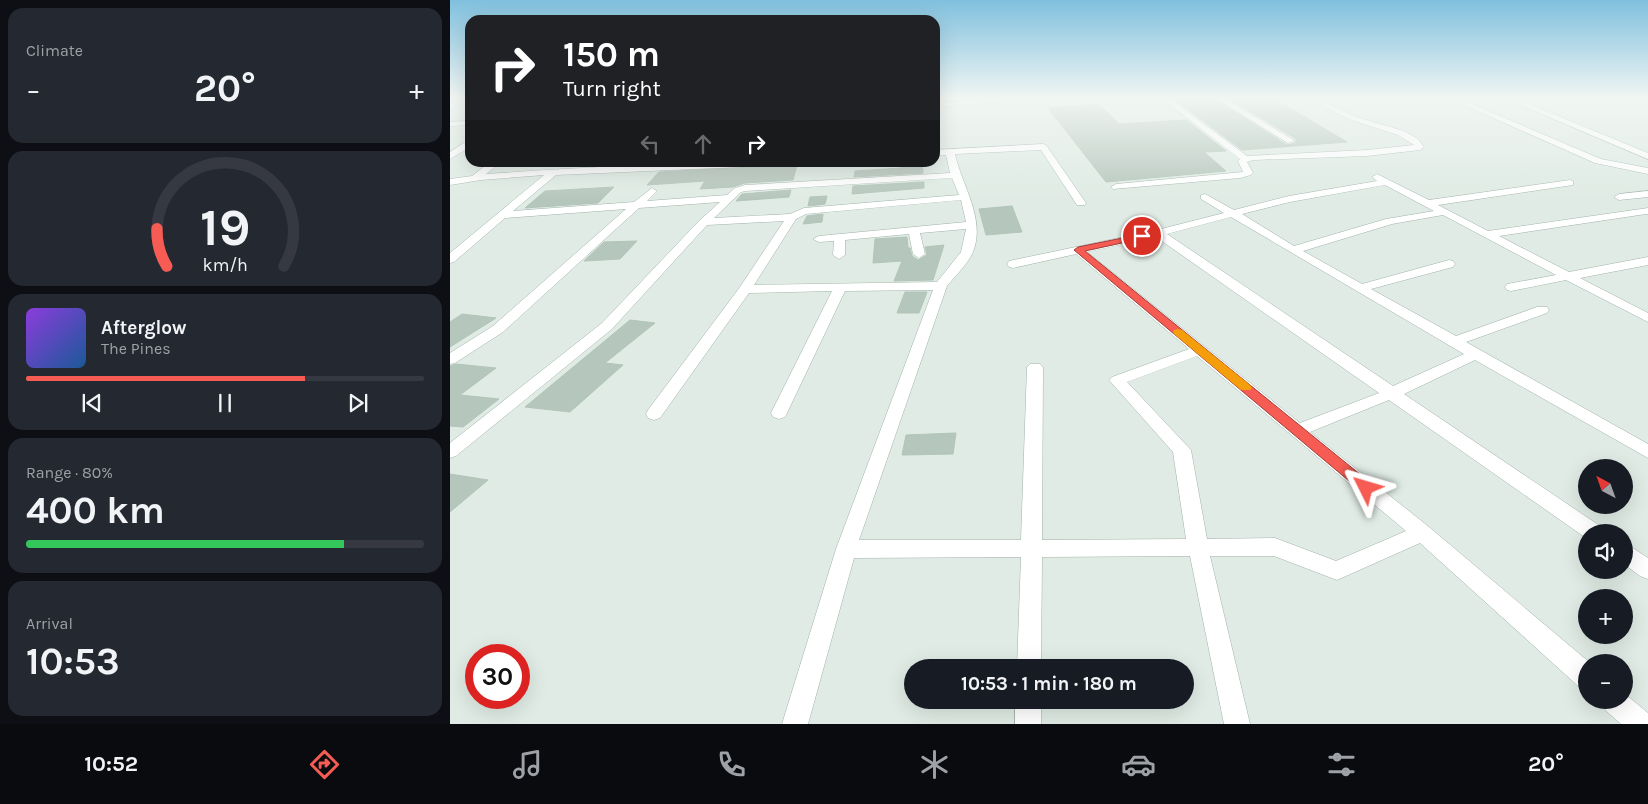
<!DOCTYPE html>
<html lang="en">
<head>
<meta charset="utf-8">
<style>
  body { margin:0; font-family:Karla,sans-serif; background:#242831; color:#f1f3f6; height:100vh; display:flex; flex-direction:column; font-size:19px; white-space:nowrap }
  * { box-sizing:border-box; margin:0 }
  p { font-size:16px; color:#9ea1a6 }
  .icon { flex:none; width:28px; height:28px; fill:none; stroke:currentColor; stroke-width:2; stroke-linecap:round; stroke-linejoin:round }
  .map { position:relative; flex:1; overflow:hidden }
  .side { display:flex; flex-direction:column; gap:8px; padding:8px; background:#0d0f14; width:450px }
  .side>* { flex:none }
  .banner { position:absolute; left:15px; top:15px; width:475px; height:152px; border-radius:15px; box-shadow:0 5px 20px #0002; background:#202124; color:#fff; overflow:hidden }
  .needle { width:32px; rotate:319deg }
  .fabs { position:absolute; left:1128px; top:459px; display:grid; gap:10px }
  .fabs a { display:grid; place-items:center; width:55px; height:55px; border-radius:50%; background:#171b24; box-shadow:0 5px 20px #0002; font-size:25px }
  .speed { position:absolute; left:15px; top:644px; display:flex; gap:10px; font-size:25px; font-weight:700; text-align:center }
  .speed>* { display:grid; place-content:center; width:65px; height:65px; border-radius:50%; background:#171b24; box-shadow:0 5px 20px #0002; line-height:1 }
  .speed .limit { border:8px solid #d22; background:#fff; color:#111 }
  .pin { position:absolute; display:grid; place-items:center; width:42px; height:42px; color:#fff; margin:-21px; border:2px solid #fff; border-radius:50%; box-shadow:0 1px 5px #0007 }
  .me { position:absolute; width:55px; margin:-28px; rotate:310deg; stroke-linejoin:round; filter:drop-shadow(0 0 4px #0008) }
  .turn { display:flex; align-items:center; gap:18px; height:105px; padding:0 15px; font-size:22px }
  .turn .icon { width:65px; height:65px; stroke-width:2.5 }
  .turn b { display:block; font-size:35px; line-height:42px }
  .lanes { display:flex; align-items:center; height:48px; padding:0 15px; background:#0003; justify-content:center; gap:25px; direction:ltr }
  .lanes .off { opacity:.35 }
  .big { font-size:38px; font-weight:700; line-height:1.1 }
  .side .widget { flex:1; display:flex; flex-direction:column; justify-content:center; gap:8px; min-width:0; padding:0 18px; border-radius:15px; background:#242831 }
  .side .dial { align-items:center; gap:0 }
  .dial svg { height:130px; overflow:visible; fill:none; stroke:#363941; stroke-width:7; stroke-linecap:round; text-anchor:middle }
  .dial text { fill:#f1f3f6; stroke:none }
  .song { display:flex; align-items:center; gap:15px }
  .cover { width:60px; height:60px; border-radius:8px; background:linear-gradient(135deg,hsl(270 70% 55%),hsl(210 70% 35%)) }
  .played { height:5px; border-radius:2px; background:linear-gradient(90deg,#f65c53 70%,#363941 70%) }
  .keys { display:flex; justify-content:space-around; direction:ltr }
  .heat { display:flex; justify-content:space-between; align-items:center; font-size:28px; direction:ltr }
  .charge { height:8px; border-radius:4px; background:linear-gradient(90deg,#34c759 80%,#363941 0) }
  .trip { position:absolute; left:454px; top:659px; width:290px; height:50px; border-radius:25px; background:#171b24; box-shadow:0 5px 20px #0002; font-weight:700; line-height:50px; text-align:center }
  .menu { display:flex; height:80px; justify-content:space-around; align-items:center; background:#090b0e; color:#9ea1a6 }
  .menu .icon { width:35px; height:35px }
  .menu .active { color:#f65c53 }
  .menu b { font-size:22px; color:#f1f3f6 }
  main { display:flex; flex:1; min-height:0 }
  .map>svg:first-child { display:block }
</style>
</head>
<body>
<main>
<section class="side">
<div class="widget"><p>Climate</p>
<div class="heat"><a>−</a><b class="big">20°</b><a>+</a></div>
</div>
<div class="widget dial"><svg viewBox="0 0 100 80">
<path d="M14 69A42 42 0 1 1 86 69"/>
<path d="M14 69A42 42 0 0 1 8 46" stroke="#f65c53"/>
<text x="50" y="56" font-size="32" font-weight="700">19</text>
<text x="50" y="72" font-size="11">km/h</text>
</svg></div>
<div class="widget">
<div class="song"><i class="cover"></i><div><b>Afterglow</b><p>The Pines</p></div></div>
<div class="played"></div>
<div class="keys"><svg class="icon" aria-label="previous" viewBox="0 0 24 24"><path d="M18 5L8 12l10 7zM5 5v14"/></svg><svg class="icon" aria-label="pause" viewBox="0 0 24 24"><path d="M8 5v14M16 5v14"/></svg><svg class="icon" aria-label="next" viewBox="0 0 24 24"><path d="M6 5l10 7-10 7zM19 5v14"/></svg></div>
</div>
<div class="widget"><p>Range · 80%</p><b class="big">400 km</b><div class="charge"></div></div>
<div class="widget"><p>Arrival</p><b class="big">10:53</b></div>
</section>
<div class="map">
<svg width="1198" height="724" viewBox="0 0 1198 724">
  <rect width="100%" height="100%" fill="#dfebe4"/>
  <!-- building -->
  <g fill="#b5c6bc" stroke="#b2c5b9">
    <polygon points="723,98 763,98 837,145 846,143 846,139 778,98 823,98 897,142 792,150"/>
    <polygon points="649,104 669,124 736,120 776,151 754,152 776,171 656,182 598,108"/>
    <polygon points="451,162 472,162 473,173 404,177 405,171 451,168"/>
    <polygon points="341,165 347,165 343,180 295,183 283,187 250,189 255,181 197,185 209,172"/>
    <polygon points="474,182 474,188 402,194 403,186"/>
    <polygon points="164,187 148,203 75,208 95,191"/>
    <polygon points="341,190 339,197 286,201 292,194"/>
    <polygon points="377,196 375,204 358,206 360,197"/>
    <polygon points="562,206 572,232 536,235 529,209"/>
    <polygon points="373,214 372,222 353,224 357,216"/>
    <polygon points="457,237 458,248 460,248 462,256 468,260 477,255 475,247 494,245 483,280 444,281 452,261 423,263 425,239"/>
    <polygon points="187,241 170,259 134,261 154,242"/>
    <polygon points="455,292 477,292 469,313 447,313"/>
    <polygon points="12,314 46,318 0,347 0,322"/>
    <polygon points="180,320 205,323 155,363 173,365 120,412 75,407"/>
    <polygon points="6,364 46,368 10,395 49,399 13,427 0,426 0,366"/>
    <polygon points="506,433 503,454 452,455 456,435"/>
    <polygon points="0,474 38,480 0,512"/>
  </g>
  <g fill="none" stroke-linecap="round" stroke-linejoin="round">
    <defs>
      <g id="minor">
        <polygon points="8,98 17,98 0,109 0,104"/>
        <polygon points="556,98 600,98 485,107 485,103"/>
        <polygon points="711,98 719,98 797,156 917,150 964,145 948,135 901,120 856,98 866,98 906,117 954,131 968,139 974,147 970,150 917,156 803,160 797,162 803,173 801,175 790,178 663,189 661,187 666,184 793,172 788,161 790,159"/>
        <polygon points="765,98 774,98 845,141 838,143"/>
        <polygon points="998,98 1008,98 1151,159 1198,168 1198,174 1145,163"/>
        <polygon points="1054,98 1064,98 1198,153 1198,159"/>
        <polygon points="20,121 20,125 0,126 0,122"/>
        <polygon points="17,141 20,141 20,147 0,159 0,152"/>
        <path d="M593,144L596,145L636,203L635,205H627L591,150L505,154C512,186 536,219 523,252C518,264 505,276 497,286L409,540H571L577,367L580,364H590L593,367L592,540L736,539L723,452L659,380L662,377L739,349L626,254L563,268L559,267L557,264L559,261L707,230L774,213L751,199V195L755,194L784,210L839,196L927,181L922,177L927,174L979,200L1120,180L1123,181V185L988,205L1038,231L1198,208V214H1196L1049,236L1119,272L1198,257V265L1130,278L1198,313V322L1116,280L1061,291L1057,290L1055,287L1057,284L1106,275L993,215L942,224L853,251L912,284L999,260L1003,261L1005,264L1003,267L921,289L1006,336L1087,307H1097L1099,310L1097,313L1016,342L1198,444V458L1025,360L954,394L1150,526L1153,532H1136V538L939,400L860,432L979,527L1139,662H1136V688L1127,685L970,543L887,580L824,556H760L800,724H774L740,556L592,557L591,668H567L571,557L404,558L358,724H332L386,549L483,290L395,291L337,413L335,417L329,419L323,417L321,413L382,291L299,293L210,418L204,420L198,418L196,414L198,410L290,287L334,221L257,225L162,329L6,456L0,458V443L152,323L250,220L270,202L189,208L53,332L5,363L0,364V353L43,326L176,209L55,218L4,262L0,263V253L94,175L31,180L0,185V179L22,176L40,162H51L36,174C138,167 240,162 342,162L338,165L106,175L63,211L184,202L202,188L207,191L197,201L277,195L285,188L295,185L500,173L496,155L485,156V150ZM502,178L509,195L354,208L340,214L264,218L291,192L296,191ZM935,185L984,211L936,219L844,246L792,214L840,202ZM511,200L516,222L369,236L363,239L369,242L384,241L383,255L389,259L395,255V240L459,234L463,254L469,258L475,254L470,233L516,229L511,252L487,282L304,285L346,219L356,214ZM781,217L1014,354L943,386L717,234ZM706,237L929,393L850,423L637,252ZM747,356L956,531L886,561L825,538L757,539L741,450L677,382Z"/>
        <polygon points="1198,191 1198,197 1169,200 1164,197 1169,194"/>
        <polygon points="1174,544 1181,547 1198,558 1198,579 1190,576 1174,564"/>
        <polygon points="1174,693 1198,713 1198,724 1171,724 1154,709 1150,700 1174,700"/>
        <rect x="565" y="700" width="26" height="24"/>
      </g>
    </defs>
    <!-- minor casing -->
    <use href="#minor" stroke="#a2b3aa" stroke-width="1"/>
    <!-- minor -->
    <use href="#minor" fill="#fff" fill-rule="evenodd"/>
  </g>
  <!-- sky -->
  <linearGradient id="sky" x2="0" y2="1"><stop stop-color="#80c0de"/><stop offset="0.49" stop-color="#f1f6f3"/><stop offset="1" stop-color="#f1f6f3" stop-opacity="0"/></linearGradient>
  <rect width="1198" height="200" fill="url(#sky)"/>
  <!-- route -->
  <polygon fill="#f65c53" stroke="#a03c36" points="692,234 695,234 695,238 635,251 922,484 924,488 922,491 916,493 911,491 624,250 628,247"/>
  <!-- slow -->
  <polygon fill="#f59e0b" points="728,329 732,330 800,385 802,388 800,390 791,390 724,334 723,332 724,330"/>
</svg>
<div class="fabs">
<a><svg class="needle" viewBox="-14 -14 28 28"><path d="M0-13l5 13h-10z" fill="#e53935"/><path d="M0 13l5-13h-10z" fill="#9ea1a6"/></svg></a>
<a><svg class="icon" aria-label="sound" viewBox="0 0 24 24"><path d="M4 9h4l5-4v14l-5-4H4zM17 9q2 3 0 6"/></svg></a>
<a>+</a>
<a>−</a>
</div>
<div class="speed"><div class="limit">30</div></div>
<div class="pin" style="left:692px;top:236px;background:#d93025"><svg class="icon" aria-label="arrive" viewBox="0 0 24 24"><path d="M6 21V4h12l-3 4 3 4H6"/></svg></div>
<svg class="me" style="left:916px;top:488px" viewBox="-20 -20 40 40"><path d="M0-17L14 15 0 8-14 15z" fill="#f65c53" stroke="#fff" stroke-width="4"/></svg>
<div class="trip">10:53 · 1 min · 180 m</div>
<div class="banner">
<div class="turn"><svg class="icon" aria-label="right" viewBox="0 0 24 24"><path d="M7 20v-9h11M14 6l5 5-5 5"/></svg><div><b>150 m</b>Turn right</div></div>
<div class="lanes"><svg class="icon off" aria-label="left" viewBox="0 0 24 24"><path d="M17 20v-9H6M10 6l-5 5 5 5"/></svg><svg class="icon off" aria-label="ahead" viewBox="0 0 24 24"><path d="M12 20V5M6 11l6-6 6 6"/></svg><svg class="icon" aria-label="right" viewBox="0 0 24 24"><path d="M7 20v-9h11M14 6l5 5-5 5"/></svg></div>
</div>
</div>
</main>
<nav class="menu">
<b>10:52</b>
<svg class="icon active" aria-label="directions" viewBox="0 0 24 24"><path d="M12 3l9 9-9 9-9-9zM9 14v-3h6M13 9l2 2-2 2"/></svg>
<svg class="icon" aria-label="music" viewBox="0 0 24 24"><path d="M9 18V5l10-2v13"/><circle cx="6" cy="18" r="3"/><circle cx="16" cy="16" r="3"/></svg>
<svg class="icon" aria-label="phone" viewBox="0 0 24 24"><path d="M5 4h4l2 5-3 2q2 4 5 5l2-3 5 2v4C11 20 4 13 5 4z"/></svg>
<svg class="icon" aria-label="climate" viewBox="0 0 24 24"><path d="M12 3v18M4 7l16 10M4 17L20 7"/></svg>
<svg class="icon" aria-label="car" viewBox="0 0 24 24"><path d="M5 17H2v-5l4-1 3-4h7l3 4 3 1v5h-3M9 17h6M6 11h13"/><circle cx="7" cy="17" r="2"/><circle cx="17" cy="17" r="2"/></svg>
<svg class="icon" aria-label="filters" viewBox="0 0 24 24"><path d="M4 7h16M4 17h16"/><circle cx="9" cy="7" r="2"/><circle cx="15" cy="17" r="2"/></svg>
<b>20°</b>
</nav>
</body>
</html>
